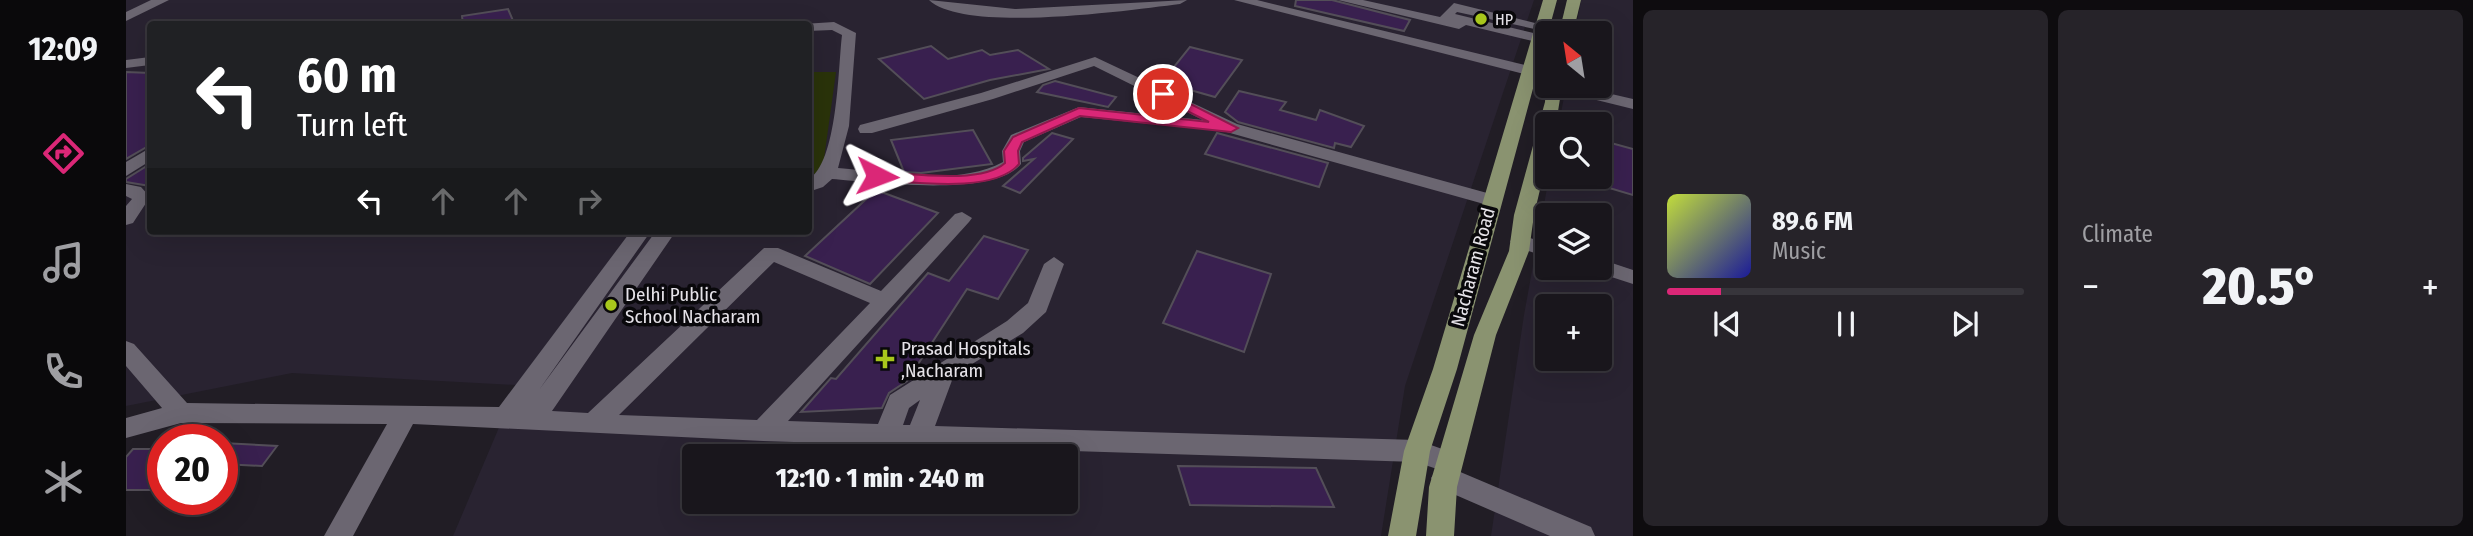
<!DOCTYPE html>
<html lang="en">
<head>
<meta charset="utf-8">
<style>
  body { margin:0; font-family:"Fira Sans Condensed",sans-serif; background:#262329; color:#f1f3f6; height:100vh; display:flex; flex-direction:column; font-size:26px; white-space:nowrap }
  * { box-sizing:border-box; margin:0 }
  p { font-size:23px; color:#9f9fa3 }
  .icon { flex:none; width:38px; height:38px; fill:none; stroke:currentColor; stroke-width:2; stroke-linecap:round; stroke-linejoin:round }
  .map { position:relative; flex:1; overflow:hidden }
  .details { display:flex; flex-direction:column; gap:10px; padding:10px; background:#0e0c0f; width:840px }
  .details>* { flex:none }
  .guide { position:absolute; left:21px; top:21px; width:665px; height:214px; border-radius:7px; box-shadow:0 7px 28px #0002,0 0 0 2px #37353b; background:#202124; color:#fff; overflow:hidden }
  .needle { width:46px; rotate:330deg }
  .fabs { position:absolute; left:1409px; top:21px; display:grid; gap:14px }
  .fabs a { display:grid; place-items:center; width:77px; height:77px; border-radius:7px; background:#19161c; box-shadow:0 7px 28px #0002,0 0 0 2px #37353b; font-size:35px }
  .speed { position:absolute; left:21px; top:424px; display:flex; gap:14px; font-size:35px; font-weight:700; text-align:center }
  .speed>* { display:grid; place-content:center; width:91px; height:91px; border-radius:50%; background:#19161c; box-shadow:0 7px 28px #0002,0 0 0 2px #37353b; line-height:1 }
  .speed .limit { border:10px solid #d22; background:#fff; color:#111 }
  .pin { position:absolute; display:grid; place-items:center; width:60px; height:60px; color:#fff; margin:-30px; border:4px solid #fff; border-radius:50%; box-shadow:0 2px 7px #0007 }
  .me { position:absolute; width:77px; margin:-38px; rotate:93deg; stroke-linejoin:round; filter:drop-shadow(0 0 5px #0008) }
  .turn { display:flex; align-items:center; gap:24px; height:147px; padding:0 35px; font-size:32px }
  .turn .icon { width:91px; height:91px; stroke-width:2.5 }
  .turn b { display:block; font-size:49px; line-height:60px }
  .lanes { display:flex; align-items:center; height:66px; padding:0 35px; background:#0003; justify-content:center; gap:35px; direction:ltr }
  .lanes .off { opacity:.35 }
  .big { font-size:52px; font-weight:800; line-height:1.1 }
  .details .widget { flex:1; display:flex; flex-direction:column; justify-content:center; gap:10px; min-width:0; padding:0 24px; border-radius:10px; background:#262329 }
  .song { display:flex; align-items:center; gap:21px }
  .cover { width:84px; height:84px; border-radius:10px; background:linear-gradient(135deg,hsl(70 70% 55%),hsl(240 70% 35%)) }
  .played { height:7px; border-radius:4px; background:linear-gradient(90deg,#db2777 15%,#37353b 15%) }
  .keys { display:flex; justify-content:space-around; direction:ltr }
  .heat { display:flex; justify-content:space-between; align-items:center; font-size:38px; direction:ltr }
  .details .tiles { flex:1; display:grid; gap:10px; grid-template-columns:repeat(2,1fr) }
  .trip { position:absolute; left:556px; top:444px; width:396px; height:70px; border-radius:7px; background:#19161c; box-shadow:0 7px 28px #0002,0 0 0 2px #37353b; font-weight:800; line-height:70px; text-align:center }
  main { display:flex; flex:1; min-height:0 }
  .tab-bar { display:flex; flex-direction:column; width:126px; justify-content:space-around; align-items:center; background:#0a090b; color:#9f9fa3 }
  .tab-bar .icon { width:49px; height:49px }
  .tab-bar .selected { color:#db2777 }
  .tab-bar b { font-size:32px; color:#f1f3f6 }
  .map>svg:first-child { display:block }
</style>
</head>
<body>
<main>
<nav class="tab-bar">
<b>12:09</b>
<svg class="icon selected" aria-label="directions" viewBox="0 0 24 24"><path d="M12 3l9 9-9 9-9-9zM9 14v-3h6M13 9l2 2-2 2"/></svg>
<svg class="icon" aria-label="music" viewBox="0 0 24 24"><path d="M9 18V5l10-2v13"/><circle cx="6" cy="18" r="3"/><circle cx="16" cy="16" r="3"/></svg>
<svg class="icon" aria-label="phone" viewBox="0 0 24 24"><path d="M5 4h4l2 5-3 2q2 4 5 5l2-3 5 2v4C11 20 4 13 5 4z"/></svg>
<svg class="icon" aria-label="climate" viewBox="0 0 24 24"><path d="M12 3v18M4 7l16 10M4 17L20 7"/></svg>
</nav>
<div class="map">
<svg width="1507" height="536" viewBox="0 0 1507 536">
  <rect width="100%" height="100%" fill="#211d25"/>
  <!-- built -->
  <g fill="#292331" fill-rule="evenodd">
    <path d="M0,0H1408L1279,386L1255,536H327L391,385L166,373L0,406ZM24,24H682V231H24ZM569,457H940V502H569Z"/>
    <path d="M1455,0H1507V536H1365L1398,315L1423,177H1474V124H1433L1440,86H1474V33H1449ZM1421,215H1474V268H1421ZM1421,306H1474V359H1421Z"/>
  </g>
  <!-- green -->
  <polygon fill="#2a330a" points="682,72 710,72 697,166 683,179"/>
  <!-- building -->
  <g fill="#39204f" stroke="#534e58" stroke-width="2">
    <polygon points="1170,0 1206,0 1284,20 1278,31 1169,6"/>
    <polygon points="382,9 388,23 337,24 336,16"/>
    <polygon points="805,46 822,59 856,50 864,55 892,50 923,69 864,80 798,99 753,59"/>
    <polygon points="1064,47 1116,60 1089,97 1036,82"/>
    <polygon points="0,72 24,73 24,145 0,159"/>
    <polygon points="929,81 990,97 982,107 911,92 917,85"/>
    <polygon points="1113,91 1160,102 1154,110 1190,120 1194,110 1238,126 1225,147 1209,143 1208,148 1112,122 1099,112"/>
    <polygon points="847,130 866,164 795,173 778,172 765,140"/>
    <polygon points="926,133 947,139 894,193 877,186 908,159 897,161 897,158"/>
    <polygon points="1091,133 1202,163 1193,187 1079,154"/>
    <polygon points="1485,143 1507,149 1507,195 1480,187"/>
    <polygon points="24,164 24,186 0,182 0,179"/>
    <polygon points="750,190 812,213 744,284 679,256"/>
    <polygon points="858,236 902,250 872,299 841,289 781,381 763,393 756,408 675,412 705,378 710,379 802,273 823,281"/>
    <polygon points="1071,251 1145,274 1118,352 1037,323"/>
    <polygon points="96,443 151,446 136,466 96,464"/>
    <polygon points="7,449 37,449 37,490 0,490 0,457"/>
    <polygon points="1052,466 1190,468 1208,507 1064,505"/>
  </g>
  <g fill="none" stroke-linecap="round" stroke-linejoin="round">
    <!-- minor -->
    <g fill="#6b6671" fill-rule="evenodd">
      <polygon points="25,0 43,0 0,21 0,12"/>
      <path d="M803,0L889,9L1061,0L1054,4C1005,10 839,34 803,0Z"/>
      <polygon points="1108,0 1131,0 1407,67 1410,70 1402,75"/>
      <polygon points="1212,0 1237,0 1314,17 1328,3 1425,27 1418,31 1331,12 1329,14 1420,36 1420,42 1415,43 1340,25 1333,29"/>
      <path d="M708,22L730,33L723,126L712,168C763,172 830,187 877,162L876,151L885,135L953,107L1077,120L968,66L867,99L746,133H734L732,129L734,125L855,93L969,57L1111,124L1372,196L1374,200L1372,204H1358L1097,131L955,117L898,142L894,151L895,164C868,198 747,182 706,179L697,187L682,192V180C712,162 712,68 716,35L706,30L682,31V24H677Z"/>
      <polygon points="24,57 24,65 0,68 0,60"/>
      <polygon points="1424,86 1451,86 1507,99 1507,109 1426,89"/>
      <polygon points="24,148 24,161 0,176 0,162"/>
      <polygon points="0,184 15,187 24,197 7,223 0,225 0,206 6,199 0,196"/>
      <path d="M836,212L846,218L843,222L662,421L752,424L764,395L881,321L902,303L918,264L928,257L938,264L920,312L897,333L828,375L809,426L1291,440L1333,455L1337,463L1332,471L1465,527L1469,536H1424L1309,486L1305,478L1311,469L1290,462L637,441L287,424L227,536H198L261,424L55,423L0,438V418L36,408L0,366V341L8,344L61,403L373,407L505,231H525L413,390L530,231H550L426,411L462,413L638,248H652L755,291L829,214ZM648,262L744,303L631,420L493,415ZM794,400L784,425H777L783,408Z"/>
      <polygon points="1394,235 1421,243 1421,257 1387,246 1384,241"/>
      <polygon points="1474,259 1507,270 1507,284 1467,271 1465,268 1474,268"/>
    </g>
    <!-- major -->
    <g fill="#8a9370" fill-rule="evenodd">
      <polygon points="1417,0 1431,0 1331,369 1304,451 1290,536 1262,536 1278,451 1307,369"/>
      <polygon points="1441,0 1455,0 1447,33 1433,33"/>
      <polygon points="1420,86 1436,86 1430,124 1421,124 1421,160 1408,215 1403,251 1370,335 1331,487 1328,536 1300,536 1303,487 1348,335 1383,251 1388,215 1419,102"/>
    </g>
  </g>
  <!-- route -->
  <path fill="#db2777" stroke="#8e194d" stroke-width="2" d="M1033,92H1041L1112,128L1105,132L954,116L896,142L892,151L893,164C868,194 787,182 751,180L744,176L751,172C783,173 854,185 879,163L878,151L887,137L953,108L1083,122L1033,97Z"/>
  <!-- markers -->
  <g fill="#a8c71c" stroke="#09080b" stroke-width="2.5">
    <circle cx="1355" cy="19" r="7"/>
    <circle cx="485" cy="305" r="7"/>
    <path d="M755.5 348.5h7v7h7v7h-7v7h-7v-7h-7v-7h7z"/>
  </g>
  <g text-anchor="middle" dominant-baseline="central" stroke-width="7" stroke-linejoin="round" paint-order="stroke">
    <!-- far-poi labels -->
    <g font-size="16" fill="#e6e3e9" stroke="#09080b" text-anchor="start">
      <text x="1369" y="19">HP</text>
    </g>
    <!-- street labels -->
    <g font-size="19" fill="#e6e3e9" stroke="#09080b">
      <text transform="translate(1347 267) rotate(-75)">Nacharam Road</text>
    </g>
    <!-- poi labels -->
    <g font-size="19" fill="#e6e3e9" stroke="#09080b" text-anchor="start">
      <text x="499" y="294">Delhi Public<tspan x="499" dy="22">School Nacharam</tspan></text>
      <text x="775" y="348">Prasad Hospitals<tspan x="775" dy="22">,Nacharam</tspan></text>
    </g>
  </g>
</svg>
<div class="fabs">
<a><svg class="needle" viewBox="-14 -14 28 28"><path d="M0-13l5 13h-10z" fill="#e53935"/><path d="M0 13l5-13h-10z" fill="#9f9fa3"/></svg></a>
<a><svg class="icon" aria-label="search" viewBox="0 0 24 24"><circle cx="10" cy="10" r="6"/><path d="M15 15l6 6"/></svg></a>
<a><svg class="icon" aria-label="layers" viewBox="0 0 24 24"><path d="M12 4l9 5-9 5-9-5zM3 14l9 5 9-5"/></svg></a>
<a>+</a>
</div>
<div class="speed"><div class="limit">20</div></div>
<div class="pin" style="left:1037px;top:94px;background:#d93025"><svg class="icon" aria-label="arrive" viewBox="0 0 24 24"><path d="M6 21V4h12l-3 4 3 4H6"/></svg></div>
<svg class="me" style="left:751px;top:176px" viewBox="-20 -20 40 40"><path d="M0-17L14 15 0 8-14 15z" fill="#db2777" stroke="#fff" stroke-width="4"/></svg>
<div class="trip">12:10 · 1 min · 240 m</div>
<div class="guide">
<div class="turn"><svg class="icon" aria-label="left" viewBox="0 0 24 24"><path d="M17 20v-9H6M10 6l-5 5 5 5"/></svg><div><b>60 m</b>Turn left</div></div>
<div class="lanes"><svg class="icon" aria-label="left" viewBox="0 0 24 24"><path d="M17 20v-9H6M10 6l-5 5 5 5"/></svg><svg class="icon off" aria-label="ahead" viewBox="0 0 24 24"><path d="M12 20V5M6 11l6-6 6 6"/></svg><svg class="icon off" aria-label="ahead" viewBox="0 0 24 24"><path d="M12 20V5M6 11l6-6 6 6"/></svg><svg class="icon off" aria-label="right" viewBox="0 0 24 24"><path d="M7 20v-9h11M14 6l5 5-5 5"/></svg></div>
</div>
</div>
<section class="details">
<div class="tiles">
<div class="widget">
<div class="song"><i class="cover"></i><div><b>89.6 FM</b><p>Music</p></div></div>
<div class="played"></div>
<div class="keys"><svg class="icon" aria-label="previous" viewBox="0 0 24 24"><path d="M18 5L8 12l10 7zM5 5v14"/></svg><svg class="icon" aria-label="pause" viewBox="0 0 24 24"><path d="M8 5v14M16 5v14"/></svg><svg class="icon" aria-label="next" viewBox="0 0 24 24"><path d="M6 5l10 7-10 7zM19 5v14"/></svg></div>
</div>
<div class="widget"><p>Climate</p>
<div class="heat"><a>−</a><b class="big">20.5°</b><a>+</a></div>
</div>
</div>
</section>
</main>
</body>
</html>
